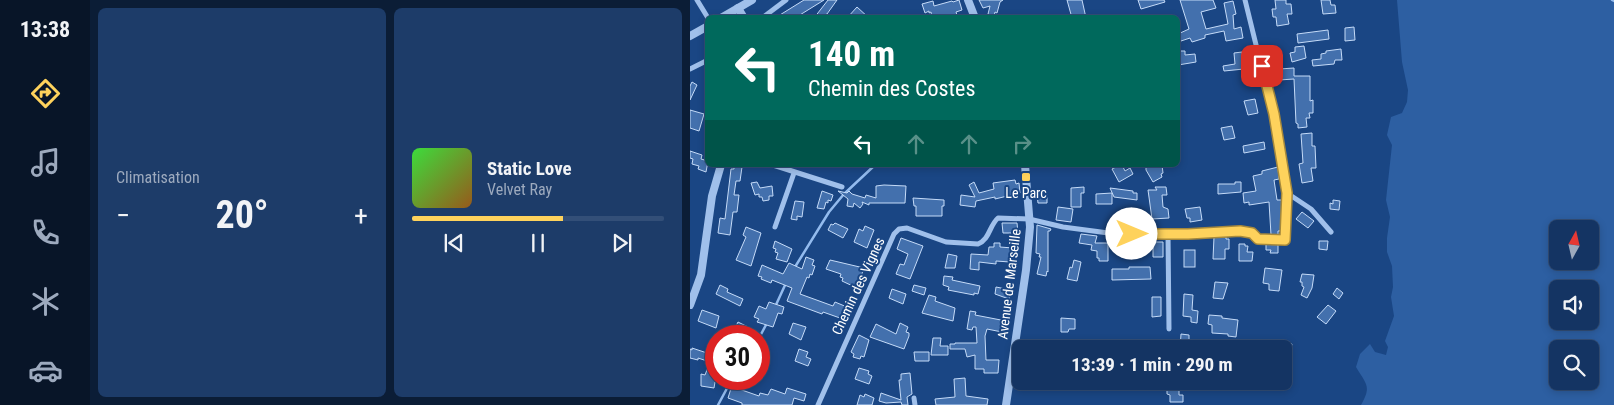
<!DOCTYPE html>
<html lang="fr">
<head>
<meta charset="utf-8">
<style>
  body { margin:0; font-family:"Roboto Condensed",sans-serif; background:#1d3c69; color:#f1f3f6; height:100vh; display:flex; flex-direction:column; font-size:19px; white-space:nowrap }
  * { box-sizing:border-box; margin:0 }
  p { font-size:16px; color:#9daabe }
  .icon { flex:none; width:28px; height:28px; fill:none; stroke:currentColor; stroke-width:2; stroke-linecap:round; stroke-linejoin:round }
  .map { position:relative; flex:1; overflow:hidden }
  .side { display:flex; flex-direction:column; gap:8px; padding:8px; background:#0b1d36; width:600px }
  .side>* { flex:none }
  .top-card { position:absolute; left:15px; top:15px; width:475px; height:152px; border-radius:8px; box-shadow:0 2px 8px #0003,0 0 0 1px #334f78; background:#00695c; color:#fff; overflow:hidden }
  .needle { width:32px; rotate:8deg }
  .fabs { position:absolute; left:859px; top:220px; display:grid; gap:10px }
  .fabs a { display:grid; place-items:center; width:50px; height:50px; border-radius:8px; background:#143463; box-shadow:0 2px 8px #0003,0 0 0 1px #334f78; font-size:25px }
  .speed { position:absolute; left:15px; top:325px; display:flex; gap:10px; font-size:25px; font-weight:700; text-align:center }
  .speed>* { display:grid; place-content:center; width:65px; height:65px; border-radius:50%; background:#143463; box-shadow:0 2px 8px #0003,0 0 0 1px #334f78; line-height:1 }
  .speed .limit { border:8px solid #d22; background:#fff; color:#111 }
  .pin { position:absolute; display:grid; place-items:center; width:42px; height:42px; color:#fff; margin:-21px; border-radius:10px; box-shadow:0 2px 8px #0006 }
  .me { position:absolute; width:55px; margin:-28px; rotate:90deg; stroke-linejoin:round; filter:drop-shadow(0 0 4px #0008) }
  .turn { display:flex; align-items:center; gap:18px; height:105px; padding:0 20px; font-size:22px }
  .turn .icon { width:65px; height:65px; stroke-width:2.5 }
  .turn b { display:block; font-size:35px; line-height:42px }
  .lanes { display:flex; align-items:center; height:48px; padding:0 20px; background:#0003; justify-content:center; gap:25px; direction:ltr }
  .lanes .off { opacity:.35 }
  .big { font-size:38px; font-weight:700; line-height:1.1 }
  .side .widget { flex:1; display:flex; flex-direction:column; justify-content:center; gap:8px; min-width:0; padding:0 18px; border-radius:8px; background:#1d3c69 }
  .song { display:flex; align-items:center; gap:15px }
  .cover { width:60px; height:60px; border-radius:8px; background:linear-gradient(135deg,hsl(120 70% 55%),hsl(30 70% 35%)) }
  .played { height:5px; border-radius:2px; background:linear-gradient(90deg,#fed25c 60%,#334f78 60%) }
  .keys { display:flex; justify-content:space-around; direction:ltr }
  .heat { display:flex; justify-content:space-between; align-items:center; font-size:28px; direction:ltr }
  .side .tiles { flex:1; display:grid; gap:8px; grid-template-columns:repeat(2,1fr) }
  .trip { position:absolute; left:322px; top:340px; width:280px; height:50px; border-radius:8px; background:#143463; box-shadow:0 2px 8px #0003,0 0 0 1px #334f78; font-weight:700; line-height:50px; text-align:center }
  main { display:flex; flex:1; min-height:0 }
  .tab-bar { display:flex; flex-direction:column; width:90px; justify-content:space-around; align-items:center; background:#081528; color:#9daabe }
  .tab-bar .icon { width:35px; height:35px }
  .tab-bar .on { color:#fed25c }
  .tab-bar b { font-size:22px; color:#f1f3f6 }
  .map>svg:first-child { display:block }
</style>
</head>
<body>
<main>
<nav class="tab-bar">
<b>13:38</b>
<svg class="icon on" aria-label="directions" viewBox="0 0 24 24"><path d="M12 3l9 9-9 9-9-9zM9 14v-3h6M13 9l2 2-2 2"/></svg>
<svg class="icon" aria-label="music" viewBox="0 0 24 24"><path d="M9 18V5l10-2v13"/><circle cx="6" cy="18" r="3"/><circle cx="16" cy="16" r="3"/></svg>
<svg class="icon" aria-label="phone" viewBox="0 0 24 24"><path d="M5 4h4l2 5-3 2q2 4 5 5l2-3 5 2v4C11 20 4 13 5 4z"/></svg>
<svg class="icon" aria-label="climate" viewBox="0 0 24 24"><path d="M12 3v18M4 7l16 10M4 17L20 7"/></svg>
<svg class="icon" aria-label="car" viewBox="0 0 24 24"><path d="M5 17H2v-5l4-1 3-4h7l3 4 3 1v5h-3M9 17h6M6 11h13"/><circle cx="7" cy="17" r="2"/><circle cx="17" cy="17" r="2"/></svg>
</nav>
<section class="side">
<div class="tiles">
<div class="widget"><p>Climatisation</p>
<div class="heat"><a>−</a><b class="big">20°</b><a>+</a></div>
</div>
<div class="widget">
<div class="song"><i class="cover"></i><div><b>Static Love</b><p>Velvet Ray</p></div></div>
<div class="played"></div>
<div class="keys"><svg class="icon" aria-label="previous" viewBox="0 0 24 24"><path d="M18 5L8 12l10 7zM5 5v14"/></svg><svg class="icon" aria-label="pause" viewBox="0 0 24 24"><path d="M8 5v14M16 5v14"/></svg><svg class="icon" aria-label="next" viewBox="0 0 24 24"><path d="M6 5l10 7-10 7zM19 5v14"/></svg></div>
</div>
</div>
</section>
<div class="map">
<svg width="924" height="405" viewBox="0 0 924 405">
  <rect width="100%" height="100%" fill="#1a4684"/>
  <!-- grass -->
  <path fill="#2d5fa2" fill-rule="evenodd" d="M707,0H924V405H671C682,386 676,384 666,367L670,354L680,344L685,352L696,355L698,347L695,341L704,316L701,297L703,287L702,266L697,252V238L700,217L696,200L702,145L697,135L701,117L712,113L717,102L718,90L712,62ZM868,229H900V261H868ZM868,289H900V321H868ZM868,349H900V381H868Z"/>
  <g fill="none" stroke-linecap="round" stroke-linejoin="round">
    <!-- stream -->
    <g stroke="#93bbee" stroke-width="2.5">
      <polyline points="922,0 924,1"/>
      <polyline points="105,267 139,212 154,194 185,165"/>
      <polyline points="85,307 96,283"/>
      <polyline points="69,338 77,323"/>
      <polyline points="28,405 42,379"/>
    </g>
  </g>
  <!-- building -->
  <g fill="#4370ad" stroke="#c5dbf8">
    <polygon points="114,0 134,0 105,18 85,18"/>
    <polygon points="138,0 147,0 137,14 128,18 124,18"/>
    <polygon points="269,0 272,10 266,12 268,18 242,18 241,12 239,13 239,11 235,13 232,4 243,1 244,6 262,1 263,2"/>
    <polygon points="289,0 313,0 310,2 307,13 305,12 304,16 298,14 300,6 293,8"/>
    <polygon points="377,0 392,0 396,18 382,18"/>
    <polygon points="448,0 474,0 475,2 451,9"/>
    <polygon points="490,0 523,0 526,8 511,12 516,29 538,24 534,3 543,1 546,14 543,15 544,29 551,27 553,38 536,41 534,31 515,35 515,38 502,42 500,38 488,42 488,34 499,29"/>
    <polygon points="585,0 596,0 596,4 601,4 602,14 597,14 599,24 587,26 586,17 583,17 582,9 586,9"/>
    <polygon points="631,0 640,0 641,5 645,5 646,13 633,14"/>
    <polygon points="167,7 179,18 157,18"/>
    <polygon points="664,27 665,40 655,41 655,28"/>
    <polygon points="638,30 639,39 608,43 607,34"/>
    <polygon points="614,46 616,58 602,62 600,53 605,52 605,47"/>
    <polygon points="651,49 652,60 645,60 644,64 623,66 622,60 631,59 631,54 636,53 636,51"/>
    <polygon points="488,51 495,51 495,55 505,54 506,62 488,65"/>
    <polygon points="552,52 554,69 534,71 533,66 545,64 544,53"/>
    <polygon points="587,55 588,64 581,65 580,56"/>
    <polygon points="604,68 604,76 620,76 620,101 623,100 623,113 619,113 620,118 616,118 617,127 608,128 608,124 606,123 604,79 589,80 589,69"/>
    <polygon points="2,82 7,85 0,100 0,86"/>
    <polygon points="565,99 568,113 558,115 554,101"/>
    <polygon points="0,110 14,114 9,131 0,128"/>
    <polygon points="542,126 545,138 534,140 531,128"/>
    <polygon points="622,133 622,146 625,146 626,168 621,168 623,181 612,183 609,164 613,163 611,134"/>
    <polygon points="574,142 575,149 554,153 553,146"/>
    <polygon points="0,151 12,155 11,159 18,161 16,172 8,169 9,166 2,164 3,159 0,158"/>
    <polygon points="430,165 432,165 435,171 440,168 443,174 429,182 422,169"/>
    <polygon points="456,165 472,165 473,173 471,174 472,177 463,182 456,170"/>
    <polygon points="44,166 52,167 50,181 46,181 44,195 49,195 47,212 43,212 40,235 28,233 30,218 35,219 41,169 44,169"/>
    <polygon points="588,167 589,179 584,180 587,200 592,200 591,228 590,231 588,231 588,235 581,235 579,202 559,205 559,202 554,203 553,193 566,191 563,176 572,174 572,171"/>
    <polygon points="325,180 326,184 329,183 330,193 305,199 305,197 286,201 285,207 270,205 271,195 285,197 279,185 284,182 289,193 304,189 303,183"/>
    <polygon points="67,182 70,188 82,186 83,196 79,196 79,200 73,201 72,197 69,197 69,194 65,195 61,183"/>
    <polygon points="545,182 551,182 551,192 528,194 528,184 545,184"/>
    <polygon points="194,185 216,186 215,203 179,203 179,205 172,202 173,204 170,208 164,203 163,207 157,206 158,199 148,191 157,193 159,191 162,194 175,198 176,195 186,198 186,186"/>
    <polygon points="394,187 394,193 391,193 391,207 381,207 381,188"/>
    <polygon points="465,187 476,187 477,195 472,195 473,207 478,209 479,218 462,219 458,190 467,190"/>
    <polygon points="420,188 443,191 443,193 447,193 447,200 424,197"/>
    <polygon points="132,191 143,195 141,201 138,200 138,203 136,202 134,209 127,208"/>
    <polygon points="422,193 422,204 406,204 406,194"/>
    <polygon points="347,194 357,194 357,203 348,203"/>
    <polygon points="223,198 254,200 254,206 252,206 252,216 226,216 226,206 224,206"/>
    <polygon points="643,200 650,201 649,210 640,209 640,203 643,204"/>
    <polygon points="105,201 114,202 112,217 107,216 107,220 101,219"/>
    <polygon points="368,207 383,209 381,222 366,220"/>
    <polygon points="510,207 512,220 500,222 500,218 497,218 495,209"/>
    <polygon points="434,210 443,210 446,226 434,226"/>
    <polygon points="612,212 624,221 618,228 606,219"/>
    <polygon points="145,223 158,229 153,238 138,230 141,224 143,225"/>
    <polygon points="312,223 327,223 328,233 313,233"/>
    <polygon points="347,225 361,229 360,231 358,231 358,272 357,271 356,276 347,274 351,257 349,257 350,254 346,253"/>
    <polygon points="175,226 184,230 177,248 164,242 169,229 173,231"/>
    <polygon points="56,227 71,233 61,266 46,260 56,237 53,235"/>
    <polygon points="391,234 407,236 405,243 418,243 418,261 409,261 409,258 407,258 407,251 401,250 402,245 389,243"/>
    <polygon points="536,236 536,239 539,239 539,249 535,249 535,259 523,259 524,237"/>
    <polygon points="211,238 233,246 220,279 206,274 210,264 214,265 218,254 207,249"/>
    <polygon points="456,239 463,239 463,242 473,242 473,257 463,257 463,247 456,247"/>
    <polygon points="85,241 102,249 97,262 86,259 88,253 85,252 86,249 83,248"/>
    <polygon points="629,241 638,241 637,250 629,249"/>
    <polygon points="304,243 310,243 310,247 323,248 322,258 320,258 320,262 306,261 306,264 289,262 289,270 280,269 281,254 298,255 299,247 304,247"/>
    <polygon points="549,244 555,244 555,246 558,246 557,252 563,252 562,261 549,261"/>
    <polygon points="576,244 588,244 588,253 580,253 581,250 576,250"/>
    <rect x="494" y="250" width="11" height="17"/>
    <polygon points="258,254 267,256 265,268 255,268"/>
    <polygon points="116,257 124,260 122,265 125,266 122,275 120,274 119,278 117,277 110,294 143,306 145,302 157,307 153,318 151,317 150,318 133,312 132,314 97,301 102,288 82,280 81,283 71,279 72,277 68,276 72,265 93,274 99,263 112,269"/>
    <polygon points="140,260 174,268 167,288 152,281 153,278 150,277 151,274 136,269"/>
    <polygon points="384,260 391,262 387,281 377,279 380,267 382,268"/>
    <polygon points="439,267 460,267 461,279 422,280 422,269 439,269"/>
    <polygon points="575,268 592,270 589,291 579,290 579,284 573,283"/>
    <polygon points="612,274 624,275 622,288 617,298 611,295 614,287 612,286 612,282 610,282"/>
    <polygon points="254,276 263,277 262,280 290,286 288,294 284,293 284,295 258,290 259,287 253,285"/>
    <polygon points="525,282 538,283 533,299 523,298"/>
    <polygon points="30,285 38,289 37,292 53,299 50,306 26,294"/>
    <polygon points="224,285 236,288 234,295 222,291"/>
    <polygon points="306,287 321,290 319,299 305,294"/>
    <polygon points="647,288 653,293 649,299 643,294"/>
    <polygon points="202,289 216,294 213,304 199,298"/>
    <polygon points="494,294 503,295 502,310 508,311 507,323 501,322 501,317 493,316"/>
    <polygon points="239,295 246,297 245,301 265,308 263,321 232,313"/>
    <polygon points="462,297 471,297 471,316 462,317"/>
    <polygon points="79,302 94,307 92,314 88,313 83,327 67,322 69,319 64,317 69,306 76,309"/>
    <polygon points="638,305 646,311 636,324 627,317"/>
    <polygon points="12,310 29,316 26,328 8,321"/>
    <polygon points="280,311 286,312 285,315 316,321 314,330 312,330 312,332 297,329 295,336 296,360 309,360 308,373 294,373 294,369 285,369 285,355 277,357 275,349 260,349 260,344 265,344 265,343 287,343 286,327 283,327 282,330 277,329"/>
    <polygon points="519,315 532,316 532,318 548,320 546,337 538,336 538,334 522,333 522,325 518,324"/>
    <polygon points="371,318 385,319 385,329 379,329 378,332 371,332"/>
    <polygon points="48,322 68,332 66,336 41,336"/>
    <polygon points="103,323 116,327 111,340 99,334"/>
    <polygon points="210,323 218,327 216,332 219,333 219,336 214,349 180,337 186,324 206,334"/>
    <polygon points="491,334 499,335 499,349 490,349"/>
    <polygon points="169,335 179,340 174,357 171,356 170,359 163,357 164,354 161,352"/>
    <polygon points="243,338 251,338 250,346 258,346 258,355 241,355"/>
    <polygon points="345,340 358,342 358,349 344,349"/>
    <polygon points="376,342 396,344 395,349 375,349"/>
    <polygon points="596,343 602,344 597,369 594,369"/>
    <polygon points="2,348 23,355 26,348 26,376 24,388 11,386 11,374 15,375 20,362 8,358 8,360 0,358 0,349 2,350"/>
    <polygon points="109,349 118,352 116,357 121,359 118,366 105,361"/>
    <polygon points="224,352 239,352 239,361 225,361"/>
    <polygon points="169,368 179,371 178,374 182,376 179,384 165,379"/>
    <polygon points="220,373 222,394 217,397 218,405 212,405 211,402 196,403 189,401 191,393 211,400 209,380 211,380 211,374"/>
    <polygon points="275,378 276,396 298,399 297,405 246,405 245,399 265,397 264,379"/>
    <polygon points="44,379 52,379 46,388 69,396 70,393 78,395 81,389 95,394 97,388 116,394 114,401 104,398 102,405 52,405 52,403 38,398"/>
    <polygon points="347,381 368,381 367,389 347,388"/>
    <polygon points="370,381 390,381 389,388 370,384"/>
    <polygon points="477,387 489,387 489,395 493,395 493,402 480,402 480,395 477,394"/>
    <polygon points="175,394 184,398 182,405 167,405 170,395 174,397"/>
  </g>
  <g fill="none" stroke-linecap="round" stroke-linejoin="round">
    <!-- minor -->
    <g stroke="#a0c0eb" stroke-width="5">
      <polyline points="7,0 18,18"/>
      <polyline points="555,0 583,114 597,193"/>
      <polyline points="72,18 96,0"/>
      <polyline points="0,69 18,60"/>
      <polyline points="83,165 152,187"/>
      <polyline points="85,227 104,173"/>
      <polyline points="478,234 479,329"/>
      <polyline points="224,398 225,405"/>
      <path d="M128,405L204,234L209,229L217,228L256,242L288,244C300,239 299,226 308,218L339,219L373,227L426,234L498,235L550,231L562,233L568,239L595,240L597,193L621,209L641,232"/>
    </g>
    <!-- tertiary -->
    <g stroke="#a0c0eb" stroke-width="8">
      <polyline points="278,0 285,18"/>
      <polyline points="48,8 54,18"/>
      <polyline points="31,18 62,0"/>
      <polyline points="0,36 18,26"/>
      <polyline points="0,305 11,275 22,196 31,165"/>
      <polyline points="316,405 336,270 340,227 335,165"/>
    </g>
  </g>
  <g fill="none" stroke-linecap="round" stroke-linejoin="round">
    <defs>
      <polyline id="route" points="442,234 498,234 550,231 562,233 568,239 595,240 597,193 584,114 572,66"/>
    </defs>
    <!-- route casing -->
    <use href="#route" stroke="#a5883c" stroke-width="12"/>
    <!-- route -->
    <use href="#route" stroke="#fed25c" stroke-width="9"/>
  </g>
  <!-- markers -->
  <rect fill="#fed25c" stroke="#1a4684" stroke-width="2" x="331" y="172" width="10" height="10" rx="2.5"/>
  <g text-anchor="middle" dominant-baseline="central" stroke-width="4" stroke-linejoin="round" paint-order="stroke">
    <!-- poi labels -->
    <g font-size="14" fill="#fff" stroke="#1a4684">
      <text x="336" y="193">Le Parc</text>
    </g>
    <!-- street labels -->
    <g font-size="14" fill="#fff" stroke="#1a4684">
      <text transform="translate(319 284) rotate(-83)">Avenue de Marseille</text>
      <text transform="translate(168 286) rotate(-65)">Chemin des Vignes</text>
    </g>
  </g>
</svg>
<div class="fabs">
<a><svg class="needle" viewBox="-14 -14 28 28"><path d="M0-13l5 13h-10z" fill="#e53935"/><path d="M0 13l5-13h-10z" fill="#9daabe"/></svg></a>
<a><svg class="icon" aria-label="sound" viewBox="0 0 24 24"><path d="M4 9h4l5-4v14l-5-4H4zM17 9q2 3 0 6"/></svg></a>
<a><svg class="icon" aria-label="search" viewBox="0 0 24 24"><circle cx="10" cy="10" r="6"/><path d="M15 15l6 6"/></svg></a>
</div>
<div class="speed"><div class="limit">30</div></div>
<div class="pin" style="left:572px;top:66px;background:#d93025"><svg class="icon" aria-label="arrive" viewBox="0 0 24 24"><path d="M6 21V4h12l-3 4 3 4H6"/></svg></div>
<svg class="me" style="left:442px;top:234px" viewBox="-20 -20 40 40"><circle r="19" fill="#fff"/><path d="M0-13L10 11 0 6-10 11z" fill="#fed25c"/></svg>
<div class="trip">13:39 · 1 min · 290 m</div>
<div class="top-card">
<div class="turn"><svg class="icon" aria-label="left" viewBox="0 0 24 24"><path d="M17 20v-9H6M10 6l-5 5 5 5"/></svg><div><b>140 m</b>Chemin des Costes</div></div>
<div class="lanes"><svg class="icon" aria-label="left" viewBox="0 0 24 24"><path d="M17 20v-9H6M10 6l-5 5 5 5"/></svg><svg class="icon off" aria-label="ahead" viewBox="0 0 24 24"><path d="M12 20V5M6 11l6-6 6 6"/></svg><svg class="icon off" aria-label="ahead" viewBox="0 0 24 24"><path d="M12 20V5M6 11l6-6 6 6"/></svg><svg class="icon off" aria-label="right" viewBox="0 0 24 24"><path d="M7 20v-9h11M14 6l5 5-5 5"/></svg></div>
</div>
</div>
</main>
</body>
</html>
